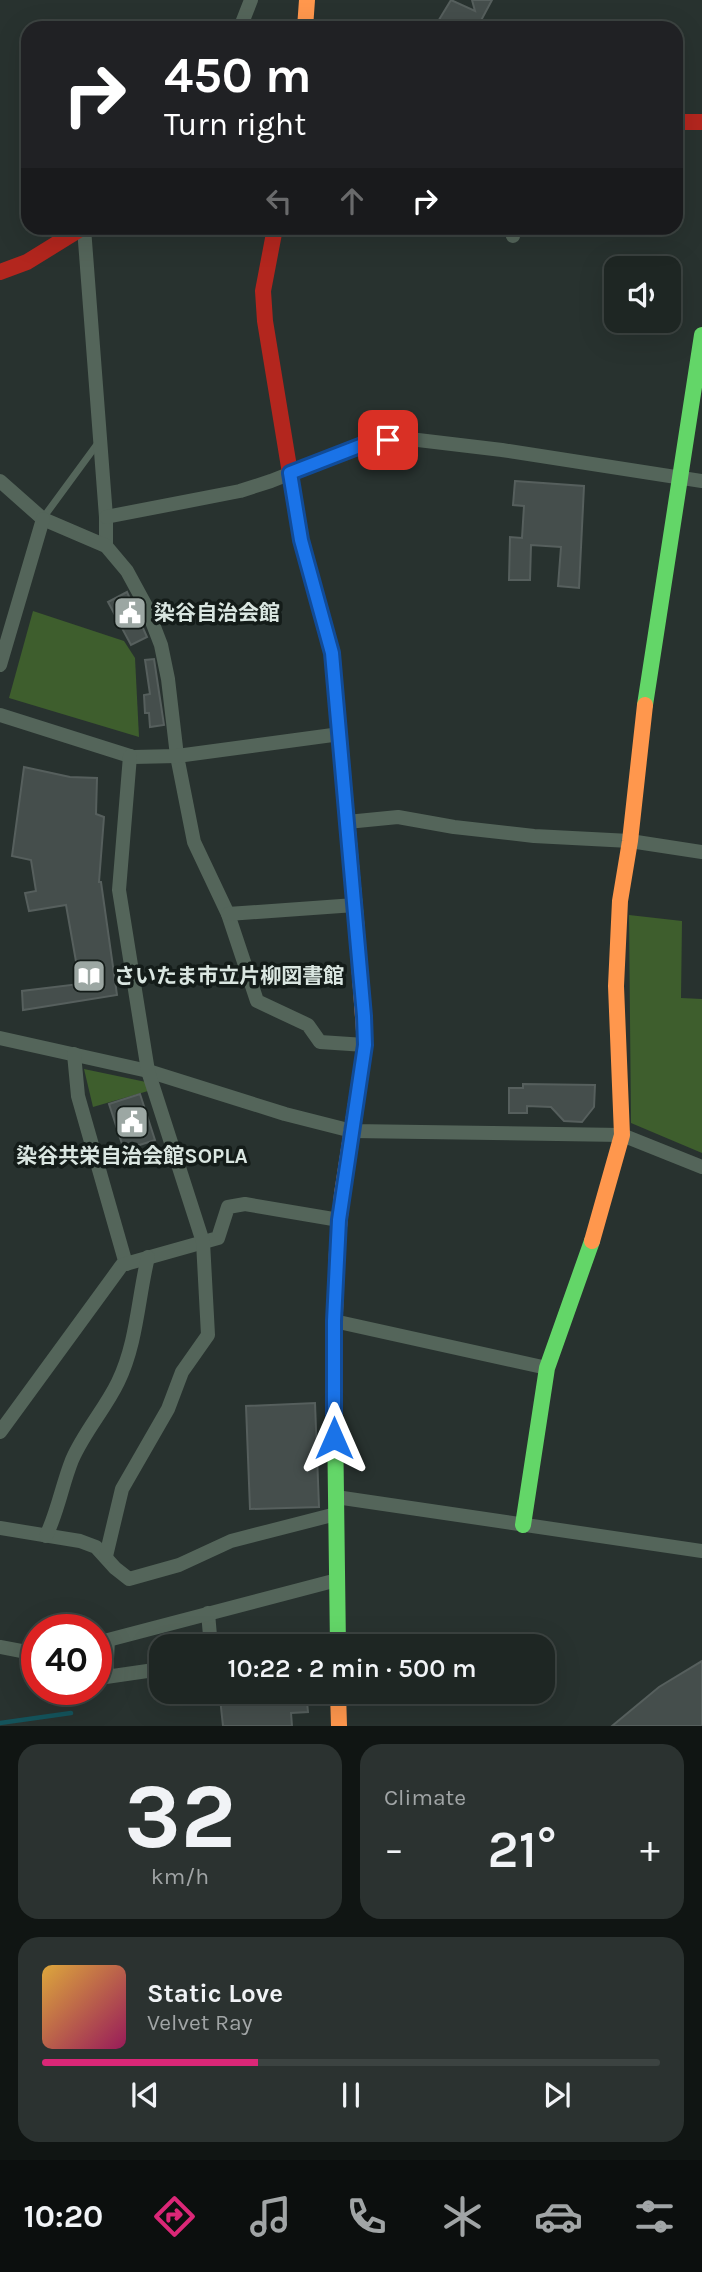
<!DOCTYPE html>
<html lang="en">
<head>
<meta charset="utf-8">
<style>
  body { margin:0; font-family:Karla,"Noto Sans JP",sans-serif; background:#2b3230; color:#f1f3f6; height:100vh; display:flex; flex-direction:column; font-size:26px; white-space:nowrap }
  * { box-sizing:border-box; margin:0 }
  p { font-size:23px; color:#a1a5a6 }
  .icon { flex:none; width:38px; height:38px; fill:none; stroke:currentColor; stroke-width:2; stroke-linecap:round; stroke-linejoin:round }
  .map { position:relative; height:1726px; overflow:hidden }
  .side { display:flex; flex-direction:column; gap:18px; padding:18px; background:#101513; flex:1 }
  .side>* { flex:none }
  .top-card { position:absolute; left:21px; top:21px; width:662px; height:214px; border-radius:21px; box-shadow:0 7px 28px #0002,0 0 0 2px #3c4341; background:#202124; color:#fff; overflow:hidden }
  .buttons { position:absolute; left:604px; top:256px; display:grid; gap:14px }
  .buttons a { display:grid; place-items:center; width:77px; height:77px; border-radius:14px; background:#1e2623; box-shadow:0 7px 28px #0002,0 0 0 2px #3c4341; font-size:35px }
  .speed { position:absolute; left:21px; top:1614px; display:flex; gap:14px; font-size:35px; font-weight:700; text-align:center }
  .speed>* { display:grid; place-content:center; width:91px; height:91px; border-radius:50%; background:#1e2623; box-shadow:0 7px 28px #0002,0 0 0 2px #3c4341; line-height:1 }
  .speed .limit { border:10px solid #d22; background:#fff; color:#111 }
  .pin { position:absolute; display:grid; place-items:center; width:60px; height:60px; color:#fff; margin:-30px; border-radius:14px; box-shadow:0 4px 10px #0006 }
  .me { position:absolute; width:77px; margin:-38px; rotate:0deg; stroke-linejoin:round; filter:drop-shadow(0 0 5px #0008) }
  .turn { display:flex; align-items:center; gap:24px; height:147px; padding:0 28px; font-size:32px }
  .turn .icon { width:91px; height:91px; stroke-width:2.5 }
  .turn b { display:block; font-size:49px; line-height:60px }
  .lanes { display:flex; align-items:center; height:66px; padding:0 28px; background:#0003; justify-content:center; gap:35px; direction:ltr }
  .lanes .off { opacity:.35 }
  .big { font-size:52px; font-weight:600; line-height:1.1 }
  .side .card { flex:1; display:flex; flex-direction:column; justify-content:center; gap:10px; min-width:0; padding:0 24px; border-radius:21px; background:#2b3230 }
  .side .dial { align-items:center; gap:0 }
  .dial b { font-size:91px; line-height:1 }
  .song { display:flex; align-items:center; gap:21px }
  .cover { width:84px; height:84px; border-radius:10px; background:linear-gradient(135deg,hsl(40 70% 55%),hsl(330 70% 35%)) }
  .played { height:7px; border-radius:4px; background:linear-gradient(90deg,#db2777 35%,#3c4341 35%) }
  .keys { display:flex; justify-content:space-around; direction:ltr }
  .heat { display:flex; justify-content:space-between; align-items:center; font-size:38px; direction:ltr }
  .side .tiles { flex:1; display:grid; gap:18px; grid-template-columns:1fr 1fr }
  .card:last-child { grid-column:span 2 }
  .trip { position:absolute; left:149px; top:1634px; width:406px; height:70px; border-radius:21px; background:#1e2623; box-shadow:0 7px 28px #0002,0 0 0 2px #3c4341; font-weight:600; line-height:70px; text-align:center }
  .dock { display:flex; height:112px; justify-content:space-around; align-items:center; background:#0c0f0e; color:#a1a5a6 }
  .dock .icon { width:49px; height:49px }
  .dock .current { color:#db2777 }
  .dock b { font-size:32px; color:#f1f3f6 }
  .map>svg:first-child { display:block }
</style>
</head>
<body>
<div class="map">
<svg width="702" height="1726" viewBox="0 0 702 1726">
  <rect width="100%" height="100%" fill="#28322f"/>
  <!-- green -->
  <g fill="#3e5e2d">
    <polygon points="33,611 124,641 135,658 139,737 9,698"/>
    <polygon points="629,915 682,921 681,998 702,999 702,1153 631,1123"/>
    <polygon points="84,1069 146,1082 148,1091 93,1107"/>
  </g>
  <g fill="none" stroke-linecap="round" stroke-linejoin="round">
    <!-- stream -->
    <polyline stroke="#14535b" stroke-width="4.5" points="0,1723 71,1713"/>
  </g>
  <!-- building -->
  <g fill="#454e4c" stroke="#565f5d" stroke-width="2">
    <polygon points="451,0 475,11 472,0 492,0 477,28 434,28"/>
    <polygon points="515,481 584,486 579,588 558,586 561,547 531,545 530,580 509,580 510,537 522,538 524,506 513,505"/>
    <polygon points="127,592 147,637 131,645 108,602"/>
    <polygon points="154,659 164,725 150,727 149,713 145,713 144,695 150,694 145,660"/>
    <polygon points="24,767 70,777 97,778 96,814 104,817 99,882 101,882 117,995 23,1010 22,991 80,984 66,905 29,911 25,893 36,891 31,860 12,856"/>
    <polygon points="523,1084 595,1085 594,1107 582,1122 564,1121 551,1107 527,1106 527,1113 509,1113 509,1088 523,1088"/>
    <polygon points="140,1094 155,1140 124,1150 109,1104"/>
    <polygon points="315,1403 319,1507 250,1509 246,1406"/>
    <polygon points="702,1661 702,1726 612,1726 659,1687"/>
    <polygon points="277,1692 306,1692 308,1712 291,1713 292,1726 223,1726 220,1698"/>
  </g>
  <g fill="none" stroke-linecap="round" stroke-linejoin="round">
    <!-- lane -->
    <polyline stroke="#54655a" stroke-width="7" points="43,518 98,443"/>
    <!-- street -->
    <g stroke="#54655a" stroke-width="14">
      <polyline points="240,28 251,0"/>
      <polyline points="84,228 106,517 106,546"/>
      <polyline points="510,228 513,236"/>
      <polyline points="0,481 43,519 106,546 127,571 146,606 161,645 168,679 177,756 194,842 228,914 257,1001 308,1025 320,1042 365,1045"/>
      <polyline points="106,517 240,491 271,481 365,444 388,440 418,440 502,450 702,481"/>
      <polyline points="0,665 43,519"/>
      <polyline points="0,715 133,757 177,756 340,734"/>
      <polyline points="347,822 398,817 454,827 534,836 630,841 702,852"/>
      <polyline points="228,914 355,905"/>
      <polyline points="0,1038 148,1071 285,1114 352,1131 622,1135 702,1167"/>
      <polyline points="74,1054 78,1096 126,1264"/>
      <polyline points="334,1321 547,1368"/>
      <polyline points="0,1432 122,1265 218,1238 228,1207 245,1204 339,1220"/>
      <polyline points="336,1497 702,1551"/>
      <polyline points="0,1528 80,1541 96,1547 115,1568 129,1579 179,1565 231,1541 336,1514"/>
      <path d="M46,1536C58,1511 62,1485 72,1460C84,1432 105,1409 118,1382C137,1343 138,1298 148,1257"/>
      <polyline points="106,1556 122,1489 168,1409 182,1372 208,1335 203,1242 148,1071 119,890 130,756"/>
      <polyline points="208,1613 211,1647"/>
      <polyline points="0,1647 37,1654"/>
      <polyline points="308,1647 338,1642"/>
      <polyline points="161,1669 106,1677 108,1640 337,1580"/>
    </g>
    <!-- fast -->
    <g stroke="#63d668" stroke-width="16">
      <polyline points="324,625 332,653 356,920"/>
      <polyline points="645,705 702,335"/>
      <polyline points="334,1344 338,1647"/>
      <polyline points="523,1525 547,1368 592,1241"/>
    </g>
    <!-- slow -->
    <g stroke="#ff974d" stroke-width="16">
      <polyline points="305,28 307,0"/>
      <polyline points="592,1241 622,1135 616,986 620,901 630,841 645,705"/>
      <polyline points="334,1344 337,1250 342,1194 365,1045 356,920"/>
      <polyline points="338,1692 339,1726"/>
    </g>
    <!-- jam -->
    <g stroke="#b3261e" stroke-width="16">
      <polyline points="676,122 702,122"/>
      <polyline points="275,228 263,291 265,321 301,540 324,625"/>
      <polyline points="0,272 27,262 82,228"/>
    </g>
  </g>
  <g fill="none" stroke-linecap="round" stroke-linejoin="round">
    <defs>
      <polyline id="route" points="334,1438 334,1321 339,1220 365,1045 364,1016 332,653 301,540 290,473 365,444 388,440"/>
    </defs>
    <!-- route casing -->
    <use href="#route" stroke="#114b97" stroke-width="18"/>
    <!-- route -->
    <use href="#route" stroke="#1a73e8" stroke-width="12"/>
  </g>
  <!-- icons -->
  <defs>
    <symbol id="civic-square" viewBox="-11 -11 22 22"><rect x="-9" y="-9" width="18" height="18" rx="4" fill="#9ca7a3" stroke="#141c19"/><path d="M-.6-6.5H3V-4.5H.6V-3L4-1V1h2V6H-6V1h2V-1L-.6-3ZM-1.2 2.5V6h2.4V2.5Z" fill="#fff"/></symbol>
    <symbol id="library-square" viewBox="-11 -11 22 22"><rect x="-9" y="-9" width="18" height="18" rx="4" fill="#9ca7a3" stroke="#141c19"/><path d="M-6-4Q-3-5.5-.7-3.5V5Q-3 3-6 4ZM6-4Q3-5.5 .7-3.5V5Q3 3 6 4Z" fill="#fff"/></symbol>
  </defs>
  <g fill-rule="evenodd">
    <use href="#civic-square" x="111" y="594" width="38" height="38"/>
    <use href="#library-square" x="70" y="957" width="38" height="38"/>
    <use href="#civic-square" x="113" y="1103" width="38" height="38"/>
  </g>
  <g text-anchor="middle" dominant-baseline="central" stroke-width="7" stroke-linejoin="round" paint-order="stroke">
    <!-- poi labels -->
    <g font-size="21" font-weight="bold" fill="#dae6e1" stroke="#141c19" text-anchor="start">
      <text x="154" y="613">染谷自治会館</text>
      <text x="114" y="976">さいたま市立片柳図書館</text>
      <text x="132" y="1156" text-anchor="middle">染谷共栄自治会館SOPLA</text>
    </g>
  </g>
</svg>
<div class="buttons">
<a><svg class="icon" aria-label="sound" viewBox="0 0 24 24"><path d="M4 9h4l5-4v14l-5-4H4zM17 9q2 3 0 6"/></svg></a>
</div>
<div class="speed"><div class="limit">40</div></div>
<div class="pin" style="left:388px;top:440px;background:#d93025"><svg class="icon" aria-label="arrive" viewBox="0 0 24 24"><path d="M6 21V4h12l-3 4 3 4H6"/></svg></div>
<svg class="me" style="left:334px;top:1438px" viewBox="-20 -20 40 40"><path d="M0-17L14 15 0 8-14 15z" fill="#1a73e8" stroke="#fff" stroke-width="4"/></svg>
<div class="trip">10:22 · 2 min · 500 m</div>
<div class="top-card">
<div class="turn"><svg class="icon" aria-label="right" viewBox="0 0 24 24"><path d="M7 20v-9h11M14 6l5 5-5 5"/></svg><div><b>450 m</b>Turn right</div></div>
<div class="lanes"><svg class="icon off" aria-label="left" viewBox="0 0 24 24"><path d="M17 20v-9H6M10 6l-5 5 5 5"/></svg><svg class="icon off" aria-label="ahead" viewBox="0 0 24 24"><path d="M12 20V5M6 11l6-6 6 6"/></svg><svg class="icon" aria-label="right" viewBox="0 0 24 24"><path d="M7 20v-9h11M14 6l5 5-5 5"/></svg></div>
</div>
</div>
<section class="side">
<div class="tiles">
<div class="card dial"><b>32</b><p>km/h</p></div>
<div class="card"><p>Climate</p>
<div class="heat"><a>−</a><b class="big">21°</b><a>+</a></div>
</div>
<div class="card">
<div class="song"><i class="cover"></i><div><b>Static Love</b><p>Velvet Ray</p></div></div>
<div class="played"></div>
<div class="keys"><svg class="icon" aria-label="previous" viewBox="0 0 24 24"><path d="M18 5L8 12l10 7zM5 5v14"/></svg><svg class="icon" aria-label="pause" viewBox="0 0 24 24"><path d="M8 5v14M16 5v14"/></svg><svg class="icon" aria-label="next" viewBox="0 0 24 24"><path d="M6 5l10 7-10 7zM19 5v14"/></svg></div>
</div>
</div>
</section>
<nav class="dock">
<b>10:20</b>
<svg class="icon current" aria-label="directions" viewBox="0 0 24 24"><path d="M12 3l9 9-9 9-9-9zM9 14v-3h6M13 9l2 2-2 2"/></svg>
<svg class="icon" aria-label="music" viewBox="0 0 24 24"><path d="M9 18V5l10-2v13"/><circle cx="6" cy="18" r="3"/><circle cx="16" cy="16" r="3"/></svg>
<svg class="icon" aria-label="phone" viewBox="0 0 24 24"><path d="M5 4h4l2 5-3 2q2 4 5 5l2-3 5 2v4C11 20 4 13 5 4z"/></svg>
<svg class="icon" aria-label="climate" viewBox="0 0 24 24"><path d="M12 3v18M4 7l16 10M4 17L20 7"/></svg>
<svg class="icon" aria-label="car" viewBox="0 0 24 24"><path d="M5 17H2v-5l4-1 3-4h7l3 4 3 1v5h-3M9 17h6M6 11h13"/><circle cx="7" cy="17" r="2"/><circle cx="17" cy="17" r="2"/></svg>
<svg class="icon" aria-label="filters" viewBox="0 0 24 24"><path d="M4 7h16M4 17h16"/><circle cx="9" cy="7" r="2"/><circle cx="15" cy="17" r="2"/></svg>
</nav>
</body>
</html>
